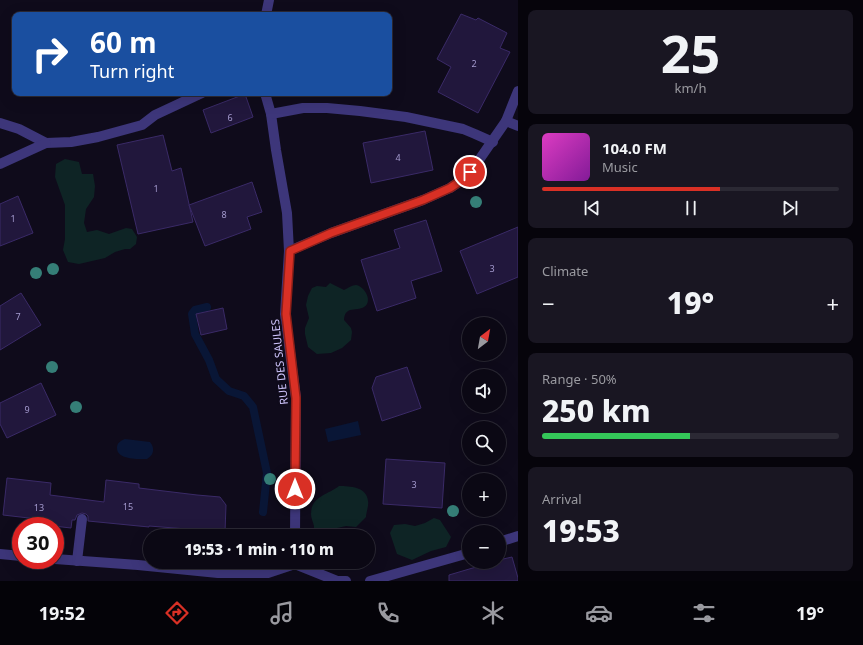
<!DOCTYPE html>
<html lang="en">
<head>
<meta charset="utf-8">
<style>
  body { margin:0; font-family:"Noto Sans",sans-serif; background:#191622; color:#f1f3f6; height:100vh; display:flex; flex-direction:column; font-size:15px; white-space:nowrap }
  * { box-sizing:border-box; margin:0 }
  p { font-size:13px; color:#9a9aa0 }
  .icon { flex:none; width:22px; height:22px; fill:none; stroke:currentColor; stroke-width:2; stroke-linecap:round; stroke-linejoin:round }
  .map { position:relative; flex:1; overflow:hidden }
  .details { display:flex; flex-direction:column; gap:10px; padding:10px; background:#06040b; width:345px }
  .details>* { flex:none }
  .hud { position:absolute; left:12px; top:12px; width:380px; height:84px; border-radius:8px; box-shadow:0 4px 16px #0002,0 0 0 1px #2b2934; background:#1a4fa0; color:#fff; overflow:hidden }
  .needle { width:26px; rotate:31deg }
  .controls { position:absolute; left:462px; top:317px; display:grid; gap:8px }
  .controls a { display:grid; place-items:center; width:44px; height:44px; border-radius:50%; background:#0b0814; box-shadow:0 4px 16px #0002,0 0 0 1px #2b2934; font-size:20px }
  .speed { position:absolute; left:12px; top:517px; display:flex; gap:8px; font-size:20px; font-weight:700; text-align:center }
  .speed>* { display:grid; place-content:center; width:52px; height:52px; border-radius:50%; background:#0b0814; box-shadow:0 4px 16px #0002,0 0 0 1px #2b2934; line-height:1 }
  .speed .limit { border:6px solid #d22; background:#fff; color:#111 }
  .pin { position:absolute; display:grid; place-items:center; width:34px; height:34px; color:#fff; margin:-17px; border:2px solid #fff; border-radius:50%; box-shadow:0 1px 4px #0007 }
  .me { position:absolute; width:44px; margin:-22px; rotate:0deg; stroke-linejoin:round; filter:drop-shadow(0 0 3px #0008) }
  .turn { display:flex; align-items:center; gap:14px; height:84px; padding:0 12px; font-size:18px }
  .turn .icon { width:52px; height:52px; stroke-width:2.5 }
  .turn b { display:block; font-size:28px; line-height:34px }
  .big { font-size:30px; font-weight:800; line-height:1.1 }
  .details .widget { flex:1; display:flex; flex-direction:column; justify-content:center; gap:6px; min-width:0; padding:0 14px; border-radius:8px; background:#191622 }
  .details .dial { align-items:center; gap:0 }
  .dial b { font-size:52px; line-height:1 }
  .song { display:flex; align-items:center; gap:12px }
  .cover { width:48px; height:48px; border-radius:6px; background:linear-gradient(135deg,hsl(310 70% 55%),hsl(290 70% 35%)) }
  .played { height:4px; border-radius:2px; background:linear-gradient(90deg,#d93025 60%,#2b2934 60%) }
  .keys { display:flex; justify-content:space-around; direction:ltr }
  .heat { display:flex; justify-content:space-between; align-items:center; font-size:22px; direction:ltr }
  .charge { height:6px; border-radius:3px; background:linear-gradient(90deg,#34c759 50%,#2b2934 0) }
  .trip { position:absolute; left:143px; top:529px; width:232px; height:40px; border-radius:20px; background:#0b0814; box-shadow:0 4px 16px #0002,0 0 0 1px #2b2934; font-weight:800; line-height:40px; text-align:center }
  .tab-bar { display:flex; height:64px; justify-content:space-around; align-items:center; background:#040308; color:#9a9aa0 }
  .tab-bar .icon { width:28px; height:28px }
  .tab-bar .on { color:#d93025 }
  .tab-bar b { font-size:18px; color:#f1f3f6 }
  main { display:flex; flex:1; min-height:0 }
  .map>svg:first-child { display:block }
</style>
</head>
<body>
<main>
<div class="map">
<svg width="518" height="581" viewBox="0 0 518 581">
  <rect width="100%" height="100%" fill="#0f0b1b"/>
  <!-- green -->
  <g fill="#0e2425">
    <polygon points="65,159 79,162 82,174 93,174 95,186 94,197 86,209 84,223 87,232 97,230 109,234 126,228 132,229 137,237 136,244 130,249 125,249 115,252 105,258 79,264 68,262 63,250 65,239 65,205 55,177 56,164"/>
    <path d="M330,283L344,290C348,288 352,285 356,285C363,286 371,297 367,304C361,314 345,303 344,320L351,328L352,332L351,340L342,348L331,353L317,354L308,347L305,334V328L309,318L306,305L308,296L312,288L317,286L326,287Z"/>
    <path d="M339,486C350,486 367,487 368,501C369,505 366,513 366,517L356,527L346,526L337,528V536H314C314,533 314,530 314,526C313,522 311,518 311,514C311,496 328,495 339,486Z"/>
    <polygon points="434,518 440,520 451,537 446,547 431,551 412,560 397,554 390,533 394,525 405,524 415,526 425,523"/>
  </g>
  <!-- water -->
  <g fill="#091636">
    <polygon points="358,421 361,435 328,442 325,429"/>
    <path d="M125,439L150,442C155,448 154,455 147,459C138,459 117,460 117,448C117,443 120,441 125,439Z"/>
  </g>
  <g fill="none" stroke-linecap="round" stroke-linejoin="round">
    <!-- stream -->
    <polyline stroke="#091636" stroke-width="8" points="207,307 195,310 192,314 195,334 209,360 216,379 229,391 244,396 253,407 267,473 263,512"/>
  </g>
  <!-- building -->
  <g fill="#21173c" stroke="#3a2a67">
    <polygon points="461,14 476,20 478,18 507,33 500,48 510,52 478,113 438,92 451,67 437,59"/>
    <polygon points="245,94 253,117 211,133 203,110"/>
    <polygon points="425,131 433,170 371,183 363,143"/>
    <polygon points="163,135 172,171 181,168 193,222 138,234 117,145"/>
    <polygon points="252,182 262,212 247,217 251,229 205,246 189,205"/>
    <polygon points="18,196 33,233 0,246 0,204"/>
    <polygon points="426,220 442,271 411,281 416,298 377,311 361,260 400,248 394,230"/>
    <polygon points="518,227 518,277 477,294 460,251"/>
    <polygon points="21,293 41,325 0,350 0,306"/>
    <polygon points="223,308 227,329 201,335 196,314"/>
    <polygon points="407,367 421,408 382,421 372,388 376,377"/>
    <polygon points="41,383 56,415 7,438 0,424 0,403"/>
    <polygon points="386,459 445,463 442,508 383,504"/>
    <polygon points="7,478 51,483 50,495 104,502 106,480 139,484 139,488 197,495 220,497 226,505 225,532 149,526 149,527 88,521 88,516 86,514 82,513 77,515 75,520 72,520 71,528 45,525 46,520 3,515"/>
    <polygon points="512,557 518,578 518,581 449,581 449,575 493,562 499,562 499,560"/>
  </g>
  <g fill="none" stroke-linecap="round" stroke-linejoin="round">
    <!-- minor -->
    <g stroke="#3d367a" stroke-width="10">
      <polyline points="266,15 269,0"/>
      <polyline points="265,93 271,114 276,150 287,213 289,251 285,314 296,398 295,536"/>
      <polyline points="271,114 303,108 327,108 360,111 406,117 463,129 475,134 493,142"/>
      <polyline points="506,121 518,126"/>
      <polyline points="0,123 19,129 46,143 71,142 98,137 142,125 155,115 202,93"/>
      <polyline points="0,164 46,143"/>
      <polyline points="289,251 331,233 423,200 450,188 459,182 470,172 479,160 506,121 518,91"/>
      <polyline points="499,542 518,536"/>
      <polyline points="0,554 21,556"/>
      <polyline points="55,559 138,565 218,573 268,573 295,564"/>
      <polyline points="77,561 82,519"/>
      <polyline points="295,564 337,581 346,581"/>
      <polyline points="370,581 469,553"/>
    </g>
  </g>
  <!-- trees -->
  <g fill="#357e77">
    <circle cx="476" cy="202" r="6"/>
    <circle cx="53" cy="269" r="6"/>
    <circle cx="36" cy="273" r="6"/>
    <circle cx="52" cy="367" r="6"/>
    <circle cx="76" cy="407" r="6"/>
    <circle cx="270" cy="479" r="6"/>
    <circle cx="453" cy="511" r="6"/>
  </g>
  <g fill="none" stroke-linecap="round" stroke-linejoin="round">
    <defs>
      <polyline id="route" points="295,489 296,398 286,314 290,251 331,233 423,200 450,188 459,182 470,172"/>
    </defs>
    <!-- route casing -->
    <use href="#route" stroke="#8d1f18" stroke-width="10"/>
    <!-- route -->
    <use href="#route" stroke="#d93025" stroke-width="7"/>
  </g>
  <g text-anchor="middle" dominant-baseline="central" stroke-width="4" stroke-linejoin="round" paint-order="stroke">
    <!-- number labels -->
    <g font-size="9" fill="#a49ace">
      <text x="474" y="63">2</text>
      <text x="230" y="117">6</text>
      <text x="398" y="157">4</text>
      <text x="156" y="188">1</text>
      <text x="224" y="214">8</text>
      <text x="13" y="218">1</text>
      <text x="492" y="268">3</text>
      <text x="18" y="316">7</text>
      <text x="27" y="409">9</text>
      <text x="414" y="484">3</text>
      <text x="128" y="506">15</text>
      <text x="39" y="507">13</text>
    </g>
    <!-- street labels -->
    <g font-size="11" fill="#d0c6fe" stroke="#0f0b1b">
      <text transform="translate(279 362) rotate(-96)">RUE DES SAULES</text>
    </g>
  </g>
</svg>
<div class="controls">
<a><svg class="needle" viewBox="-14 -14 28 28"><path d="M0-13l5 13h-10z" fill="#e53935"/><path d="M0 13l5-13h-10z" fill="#9a9aa0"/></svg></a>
<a><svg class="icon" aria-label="sound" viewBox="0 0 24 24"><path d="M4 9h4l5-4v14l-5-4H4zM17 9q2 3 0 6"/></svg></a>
<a><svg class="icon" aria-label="search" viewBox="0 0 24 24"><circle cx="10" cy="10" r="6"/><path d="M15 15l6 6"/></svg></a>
<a>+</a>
<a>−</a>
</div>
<div class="speed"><div class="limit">30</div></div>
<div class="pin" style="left:470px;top:172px;background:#d93025"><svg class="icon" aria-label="arrive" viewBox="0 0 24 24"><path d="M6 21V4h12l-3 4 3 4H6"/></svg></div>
<svg class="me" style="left:295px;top:489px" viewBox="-20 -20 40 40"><circle r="17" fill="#d93025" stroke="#fff" stroke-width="3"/><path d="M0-11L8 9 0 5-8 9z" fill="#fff"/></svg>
<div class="trip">19:53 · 1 min · 110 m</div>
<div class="hud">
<div class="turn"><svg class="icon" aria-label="right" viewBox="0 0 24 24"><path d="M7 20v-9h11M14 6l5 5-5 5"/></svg><div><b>60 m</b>Turn right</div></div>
</div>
</div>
<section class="details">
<div class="widget dial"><b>25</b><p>km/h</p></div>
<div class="widget">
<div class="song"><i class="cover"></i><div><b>104.0 FM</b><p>Music</p></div></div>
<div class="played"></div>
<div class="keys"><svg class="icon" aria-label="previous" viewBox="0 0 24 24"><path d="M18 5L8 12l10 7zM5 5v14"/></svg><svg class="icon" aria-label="pause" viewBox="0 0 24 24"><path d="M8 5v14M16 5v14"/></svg><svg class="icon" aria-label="next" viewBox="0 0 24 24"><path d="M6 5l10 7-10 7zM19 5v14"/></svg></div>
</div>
<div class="widget"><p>Climate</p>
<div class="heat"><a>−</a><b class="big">19°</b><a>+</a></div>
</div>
<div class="widget"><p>Range · 50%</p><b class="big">250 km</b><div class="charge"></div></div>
<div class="widget"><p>Arrival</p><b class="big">19:53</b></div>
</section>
</main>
<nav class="tab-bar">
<b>19:52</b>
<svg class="icon on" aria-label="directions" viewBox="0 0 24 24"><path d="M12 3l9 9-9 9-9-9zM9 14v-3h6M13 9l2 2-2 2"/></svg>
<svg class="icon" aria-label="music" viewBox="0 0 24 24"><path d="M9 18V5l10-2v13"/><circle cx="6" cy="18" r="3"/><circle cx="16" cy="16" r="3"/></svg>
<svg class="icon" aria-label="phone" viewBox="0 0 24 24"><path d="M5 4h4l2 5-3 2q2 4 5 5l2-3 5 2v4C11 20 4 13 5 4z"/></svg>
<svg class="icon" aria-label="climate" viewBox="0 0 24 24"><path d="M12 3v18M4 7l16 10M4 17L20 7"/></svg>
<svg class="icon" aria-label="car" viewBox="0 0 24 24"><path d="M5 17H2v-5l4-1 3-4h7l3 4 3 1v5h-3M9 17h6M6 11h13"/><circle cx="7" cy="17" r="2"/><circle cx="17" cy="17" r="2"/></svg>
<svg class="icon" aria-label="filters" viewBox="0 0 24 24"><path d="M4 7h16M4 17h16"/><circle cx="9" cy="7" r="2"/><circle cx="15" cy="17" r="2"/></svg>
<b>19°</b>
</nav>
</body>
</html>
